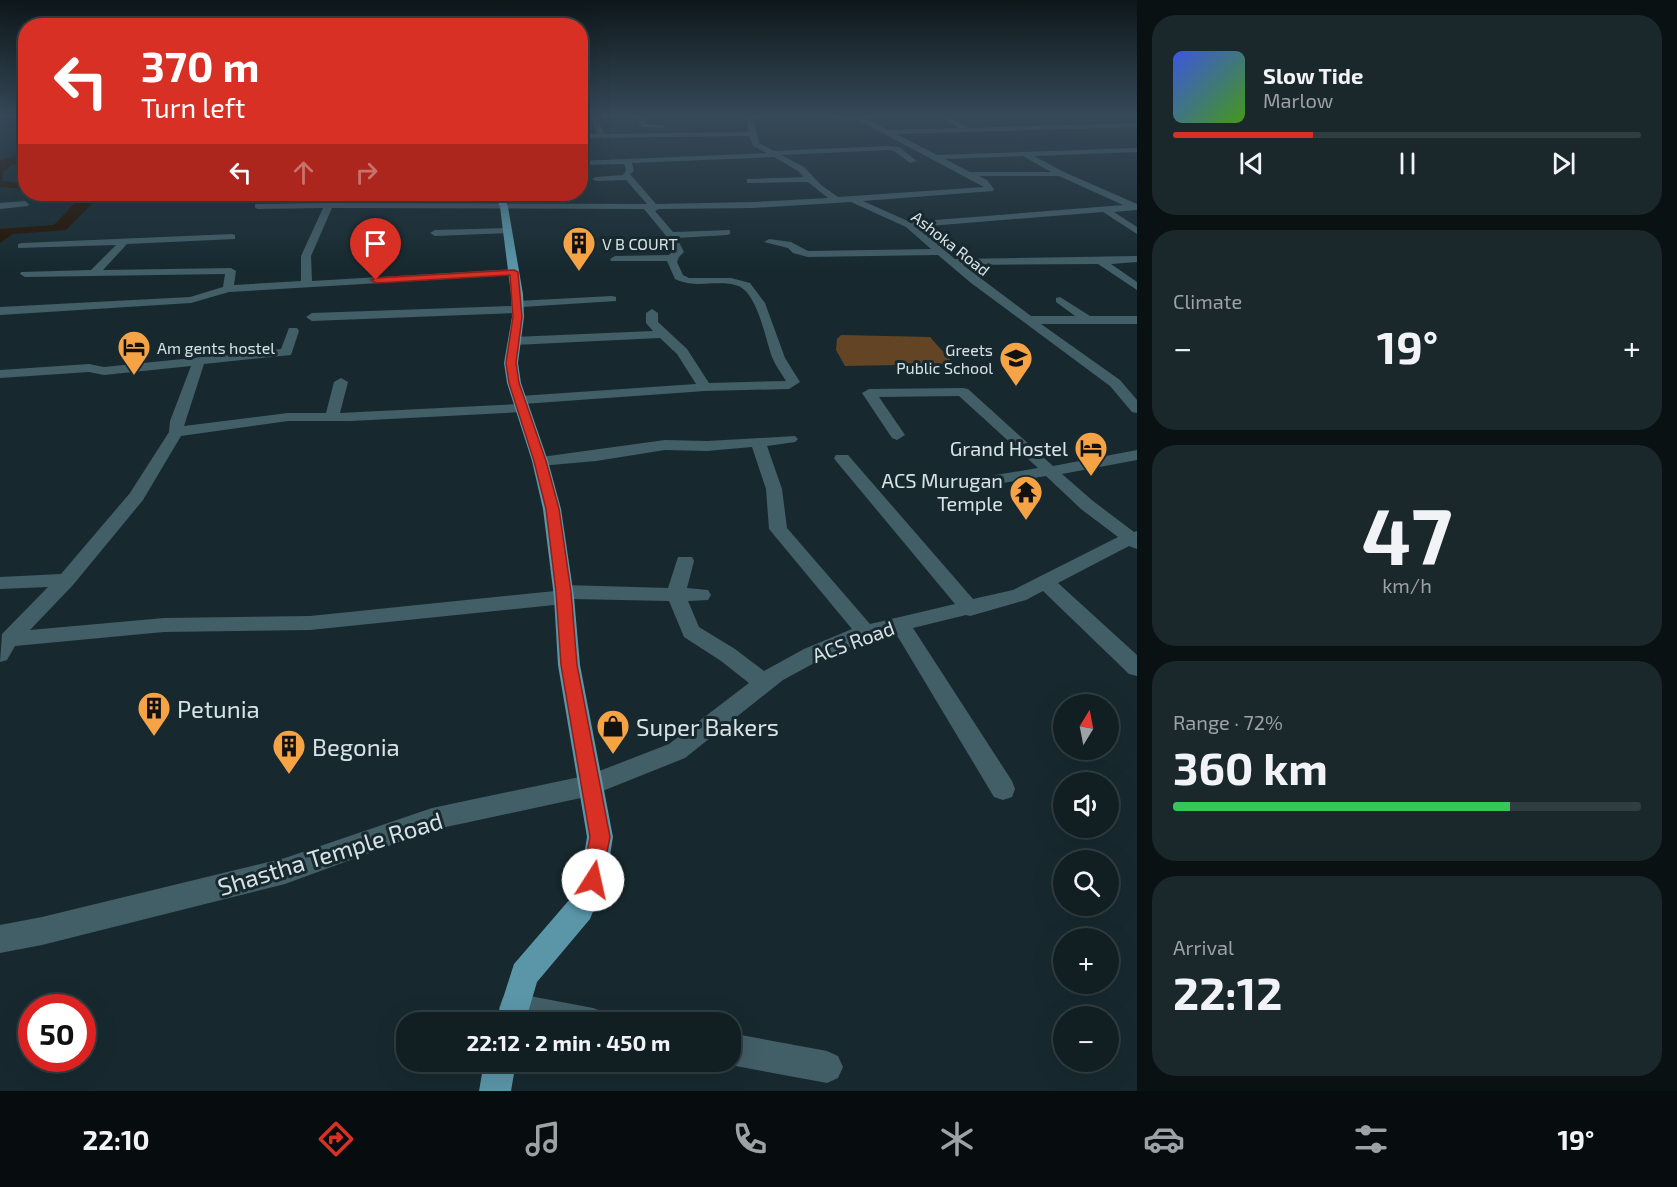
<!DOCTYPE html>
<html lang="en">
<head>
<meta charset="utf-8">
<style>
  body { margin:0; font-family:"Exo 2",sans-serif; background:#1a272b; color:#f1f3f6; height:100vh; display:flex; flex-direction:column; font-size:22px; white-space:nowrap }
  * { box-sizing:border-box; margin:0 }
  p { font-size:20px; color:#9ca2a6 }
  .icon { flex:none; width:33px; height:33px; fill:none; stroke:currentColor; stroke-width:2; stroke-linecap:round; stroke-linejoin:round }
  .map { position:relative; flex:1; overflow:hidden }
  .side { display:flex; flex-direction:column; gap:15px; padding:15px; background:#091113; width:540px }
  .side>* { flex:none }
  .hud { position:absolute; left:18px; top:18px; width:570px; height:183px; border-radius:24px; box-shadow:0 6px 24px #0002,0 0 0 2px #303d41; background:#d93025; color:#fff; overflow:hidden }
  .needle { width:39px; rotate:10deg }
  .buttons { position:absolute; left:1053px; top:694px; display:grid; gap:12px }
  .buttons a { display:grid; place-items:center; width:66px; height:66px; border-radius:50%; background:#111f23; box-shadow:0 6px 24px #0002,0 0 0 2px #303d41; font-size:30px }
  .speed { position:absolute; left:18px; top:994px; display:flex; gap:12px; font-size:30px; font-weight:700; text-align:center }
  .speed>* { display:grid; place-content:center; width:78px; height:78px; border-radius:50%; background:#111f23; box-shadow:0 6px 24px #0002,0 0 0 2px #303d41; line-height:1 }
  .speed .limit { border:9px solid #d22; background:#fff; color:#111 }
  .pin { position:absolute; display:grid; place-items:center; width:51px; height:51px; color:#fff; margin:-62px -26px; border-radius:50% 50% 50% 0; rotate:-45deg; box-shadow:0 0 6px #0007 }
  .pin .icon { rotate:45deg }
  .me { position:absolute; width:66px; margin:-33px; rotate:10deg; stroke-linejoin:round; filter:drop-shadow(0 0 4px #0008) }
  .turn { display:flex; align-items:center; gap:21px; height:126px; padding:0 24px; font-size:27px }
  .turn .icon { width:78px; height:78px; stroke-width:2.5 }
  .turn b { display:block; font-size:42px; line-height:51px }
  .lanes { display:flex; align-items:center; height:57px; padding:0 24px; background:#0003; justify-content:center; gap:30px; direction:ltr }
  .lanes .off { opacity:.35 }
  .big { font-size:45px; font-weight:700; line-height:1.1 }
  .side .tile { flex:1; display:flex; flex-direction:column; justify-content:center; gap:9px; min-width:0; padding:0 21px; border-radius:24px; background:#1a272b }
  .side .dial { align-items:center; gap:0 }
  .dial b { font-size:78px; line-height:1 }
  .song { display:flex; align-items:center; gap:18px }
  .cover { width:72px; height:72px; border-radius:9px; background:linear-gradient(135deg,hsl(230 70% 55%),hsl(100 70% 35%)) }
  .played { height:6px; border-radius:3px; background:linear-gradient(90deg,#d93025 30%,#303d41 30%) }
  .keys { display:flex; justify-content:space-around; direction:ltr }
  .heat { display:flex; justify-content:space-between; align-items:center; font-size:33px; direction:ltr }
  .charge { height:9px; border-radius:4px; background:linear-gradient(90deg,#34c759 72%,#303d41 0) }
  .trip { position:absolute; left:396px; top:1012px; width:345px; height:60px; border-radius:24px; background:#111f23; box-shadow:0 6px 24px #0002,0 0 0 2px #303d41; font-weight:700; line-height:60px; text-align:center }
  .tab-bar { display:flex; height:96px; justify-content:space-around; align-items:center; background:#070c0e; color:#9ca2a6 }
  .tab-bar .icon { width:42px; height:42px }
  .tab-bar .on { color:#d93025 }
  .tab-bar b { font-size:27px; color:#f1f3f6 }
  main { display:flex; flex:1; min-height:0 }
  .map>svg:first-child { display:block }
</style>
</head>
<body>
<main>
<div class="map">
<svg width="1137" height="1091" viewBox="0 0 1137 1091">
  <rect width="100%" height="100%" fill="#17292f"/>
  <!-- green -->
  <path fill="#634525" d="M841,335L930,337C938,347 947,354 953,364L845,366L836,350L837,339Z"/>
  <!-- water -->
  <g fill="#241100">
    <polygon points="25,153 25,162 11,165 3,172 2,181 25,184 25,189 0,187 0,160"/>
    <polygon points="83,194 102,194 66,230 13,234 0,243 0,229 54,225"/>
  </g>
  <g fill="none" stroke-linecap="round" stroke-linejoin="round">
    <!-- minor -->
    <g fill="#425e67" fill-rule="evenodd">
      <path d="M591,117H597L604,134L748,132L747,117H753L759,143L774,151L889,146L899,147L917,161L910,163L894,151L889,150L781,155L804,167L821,185L838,197L984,187L858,120L831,119L828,117H862L888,130L959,128L940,117H948L969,128L1137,123V127L896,134L937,155L1137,148V152L1034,156L1064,172L1137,204V210L1114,212L1137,227V234L1103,212L917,227L955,259L1137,256V262L1111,264L1137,282V290L1098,264L963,265L1031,316H1075L1056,302V298L1060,297L1090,316H1137V324H1041L1120,380L1137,400V413L1132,412L1110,386L971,283L938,255L808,257L793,253L788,248L764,242L769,239L791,242L808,251L931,249L906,227L851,202L753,208L659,209L655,211L673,232L730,230V234L727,235L677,238L684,252L679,257L677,262L683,275L689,278H731L750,283L765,303L785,358L800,382L789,389L705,391L523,404L529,408L522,412L351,421H288L181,436L143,500L73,585L30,630L164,618L310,616L555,591L557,587L564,585L668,588L678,557H692L694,561L687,588L708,590L711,595L708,600L688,601L699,627L735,649L764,671L804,649L852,629L769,529L766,489L752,447L707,451L665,450L596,461L540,466L532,461L534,458L665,440L707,441L795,436L798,439L795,442L767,446L782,489L787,528L870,624L955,604L836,461L834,458L836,455H848L973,599L1013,590L1118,537L1081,509L1046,476L966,489L960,487L958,484L960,481L1038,468L959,396L879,397L905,435L897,440L892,438L862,393L869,389L963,388L968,389L1053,466L1137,450V460L1062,474L1093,501L1134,532L1137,531V549L1129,546L1058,583L1137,655V676L1129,674L1043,591L1026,600L970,616L966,615L913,628L1012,781L1015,789L1012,797L1003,800L994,797L895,632L871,638L818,661L783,680L685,758L590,796L432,830L285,884L42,945L0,953V925L42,917L285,858L432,808L589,775L669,744L749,683L721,661L684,637L669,601L573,599L564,604L310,630L164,632L15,646L7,660L0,662L2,634L48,587L0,589V577L61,574L130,493L169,432L170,421L191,366L104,375L89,372L0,378V370L89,364L104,367L281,349L289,328H297L299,331L291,355L204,364L184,426L288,413H326L334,382L341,378L348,382L340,413L519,404L513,400L520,396L696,384L677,354L660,338L514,345L508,341L514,337L653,331L646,323V313L652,309L658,313V322L687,349L709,383L786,381C781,373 775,365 772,357C765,338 757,289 735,285C714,280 696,289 675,279L667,261H611L610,259L615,256L669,255L673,251L667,237L644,209L332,208L311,256L312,281L514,269L519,272L514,275L229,292L191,303L0,315V307L190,297L223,287L225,274L25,277L20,274L21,272L91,270L116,245L18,248V244L22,243L232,234L235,235V239L127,244L103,270L231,268L236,271L234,285L301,281V256L323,208L258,209L255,208V204L325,203L333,194L337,196L334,203L647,204L626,180L596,181L592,179L596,177L623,175L626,170L624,164L580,165V161L767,153L753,146L749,136L580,138V134H597ZM1023,156L1051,172H970L945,159ZM774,157L798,171L804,177L750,179H747V183L808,182L828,198L753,202L656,204L630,174L634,171L632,163ZM979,176H1059L1123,205L910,222L863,201L993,191L994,189L987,180Z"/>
      <polygon points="636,117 642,117 646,124 666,126 663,128 642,127"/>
      <polygon points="20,125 26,125 26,129 18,128"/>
      <polygon points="25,201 29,204 28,206 0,209 0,203"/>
      <polygon points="507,228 512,231 510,233 435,236 430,233 435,230"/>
      <polygon points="612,296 616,297 616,301 522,307 521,311 517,313 312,321 306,317 312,313 512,306 513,302 517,301"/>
      <polygon points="514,993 593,1008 604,1012 608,1023 514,1023 503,1019 499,1008 503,997"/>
      <polygon points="730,1033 827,1051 838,1056 843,1067 838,1078 827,1083 730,1065 723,1062 730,1062"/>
    </g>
    <!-- major -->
    <g fill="#5a96a8" fill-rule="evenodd">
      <polygon points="495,194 503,194 508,207 523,294 524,317 518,363 521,383 548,461 561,509 574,597 580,665 613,837 606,880 590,919 537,982 525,1023 495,1023 514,964 570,899 580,879 587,837 558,665 554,597 543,509 532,461 507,383 504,363 512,317 511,294 500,207"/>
      <polygon points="484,1062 516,1062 511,1091 479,1091"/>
    </g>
  </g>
  <!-- sky -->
  <linearGradient id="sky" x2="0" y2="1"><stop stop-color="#0d171a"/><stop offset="0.43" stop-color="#364958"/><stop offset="1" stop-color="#364958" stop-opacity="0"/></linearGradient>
  <rect width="1137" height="269" fill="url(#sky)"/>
  <!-- route -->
  <polygon fill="#d93025" stroke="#8d1f18" stroke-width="1.5" points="514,270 518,272 522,317 516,363 519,383 546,461 559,509 571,592 577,665 610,837 600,887 593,890 585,887 582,880 590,837 561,665 556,592 546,509 534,461 509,383 506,363 513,317 510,275 376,283 371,280 376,278"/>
  <!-- icons -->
  <defs>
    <symbol id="building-pin" viewBox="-11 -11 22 30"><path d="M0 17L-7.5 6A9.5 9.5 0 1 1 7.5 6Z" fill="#f5a345" stroke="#17292f"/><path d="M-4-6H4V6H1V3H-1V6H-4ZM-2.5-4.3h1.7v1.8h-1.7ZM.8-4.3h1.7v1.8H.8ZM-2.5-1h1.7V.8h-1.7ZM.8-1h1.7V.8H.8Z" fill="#111"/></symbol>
    <symbol id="hotel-pin" viewBox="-11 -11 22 30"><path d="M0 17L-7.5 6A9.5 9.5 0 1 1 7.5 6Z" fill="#f5a345" stroke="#17292f"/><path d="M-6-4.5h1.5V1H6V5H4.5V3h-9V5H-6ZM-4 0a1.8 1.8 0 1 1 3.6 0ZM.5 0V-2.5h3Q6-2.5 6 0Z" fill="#111"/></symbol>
    <symbol id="school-pin" viewBox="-11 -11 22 30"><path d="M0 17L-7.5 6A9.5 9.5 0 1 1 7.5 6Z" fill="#f5a345" stroke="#17292f"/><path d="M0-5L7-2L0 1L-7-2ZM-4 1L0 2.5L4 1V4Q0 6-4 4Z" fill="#111"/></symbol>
    <symbol id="temple-pin" viewBox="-11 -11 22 30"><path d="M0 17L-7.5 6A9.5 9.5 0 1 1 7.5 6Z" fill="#f5a345" stroke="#17292f"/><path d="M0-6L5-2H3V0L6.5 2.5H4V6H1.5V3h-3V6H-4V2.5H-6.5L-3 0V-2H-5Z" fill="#111"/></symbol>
    <symbol id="shop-pin" viewBox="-11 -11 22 30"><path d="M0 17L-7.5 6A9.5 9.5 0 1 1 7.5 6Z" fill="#f5a345" stroke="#17292f"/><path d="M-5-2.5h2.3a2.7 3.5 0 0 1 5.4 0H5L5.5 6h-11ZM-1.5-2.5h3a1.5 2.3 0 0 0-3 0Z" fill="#111"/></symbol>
  </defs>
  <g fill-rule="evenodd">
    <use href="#building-pin" x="560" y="224" width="38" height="52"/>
    <use href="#hotel-pin" x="115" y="328" width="38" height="52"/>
    <use href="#school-pin" x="997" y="339" width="38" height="52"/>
    <use href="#hotel-pin" x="1072" y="429" width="38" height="52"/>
    <use href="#temple-pin" x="1007" y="473" width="38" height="52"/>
    <use href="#building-pin" x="135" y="689" width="38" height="52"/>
    <use href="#shop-pin" x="594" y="707" width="38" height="52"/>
    <use href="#building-pin" x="270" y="727" width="38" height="52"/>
  </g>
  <g text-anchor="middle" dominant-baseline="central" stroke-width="6" stroke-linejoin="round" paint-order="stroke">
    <!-- far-poi labels -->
    <g font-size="16" fill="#d8e3e7" stroke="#17292f" text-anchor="start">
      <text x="602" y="243">V B COURT</text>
      <text x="157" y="347">Am gents hostel</text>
      <text x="993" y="349" text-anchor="end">Greets<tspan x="993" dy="18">Public School</tspan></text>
    </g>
    <!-- far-street labels -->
    <g font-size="16" fill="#d8e3e7" stroke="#17292f">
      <text transform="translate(951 243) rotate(38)">Ashoka Road</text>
    </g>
    <!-- poi labels -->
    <g font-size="20" fill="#d8e3e7" stroke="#17292f" text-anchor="end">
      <text x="1068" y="448">Grand Hostel</text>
      <text x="1003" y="480">ACS Murugan<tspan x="1003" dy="23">Temple</tspan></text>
    </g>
    <!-- street labels -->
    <g font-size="20" fill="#d8e3e7" stroke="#17292f">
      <text transform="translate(853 641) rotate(-20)">ACS Road</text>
    </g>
    <!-- near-poi labels -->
    <g font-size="24" fill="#d8e3e7" stroke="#17292f" text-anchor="start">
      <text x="177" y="708">Petunia</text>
      <text x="636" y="726">Super Bakers</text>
      <text x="312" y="746">Begonia</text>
    </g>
    <!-- near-street labels -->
    <g font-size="24" fill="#d8e3e7" stroke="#17292f">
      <text transform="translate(330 853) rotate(-17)">Shastha Temple Road</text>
    </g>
  </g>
</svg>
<div class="buttons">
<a><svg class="needle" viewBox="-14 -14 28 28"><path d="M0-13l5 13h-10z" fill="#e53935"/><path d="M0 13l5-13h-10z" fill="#9ca2a6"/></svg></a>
<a><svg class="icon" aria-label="sound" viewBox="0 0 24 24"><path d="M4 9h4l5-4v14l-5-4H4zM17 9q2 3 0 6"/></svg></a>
<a><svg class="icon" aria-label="search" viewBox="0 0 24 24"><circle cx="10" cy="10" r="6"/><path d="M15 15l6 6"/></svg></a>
<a>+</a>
<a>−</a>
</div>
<div class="speed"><div class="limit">50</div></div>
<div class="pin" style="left:376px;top:280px;background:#d93025"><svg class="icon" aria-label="arrive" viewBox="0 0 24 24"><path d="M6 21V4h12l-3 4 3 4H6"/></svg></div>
<svg class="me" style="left:593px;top:880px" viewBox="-20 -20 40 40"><circle r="19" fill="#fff"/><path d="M0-13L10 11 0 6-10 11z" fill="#d93025"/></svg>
<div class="trip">22:12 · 2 min · 450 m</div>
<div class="hud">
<div class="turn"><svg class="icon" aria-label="left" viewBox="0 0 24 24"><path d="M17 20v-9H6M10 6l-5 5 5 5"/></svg><div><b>370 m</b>Turn left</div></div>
<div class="lanes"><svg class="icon" aria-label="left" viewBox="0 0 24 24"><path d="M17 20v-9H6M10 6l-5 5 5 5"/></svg><svg class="icon off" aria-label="ahead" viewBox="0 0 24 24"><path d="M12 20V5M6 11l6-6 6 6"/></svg><svg class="icon off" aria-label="right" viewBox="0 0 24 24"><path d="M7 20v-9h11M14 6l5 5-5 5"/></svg></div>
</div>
</div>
<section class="side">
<div class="tile">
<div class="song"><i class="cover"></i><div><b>Slow Tide</b><p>Marlow</p></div></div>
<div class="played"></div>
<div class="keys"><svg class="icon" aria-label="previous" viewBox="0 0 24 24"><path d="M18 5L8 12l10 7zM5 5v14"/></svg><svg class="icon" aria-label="pause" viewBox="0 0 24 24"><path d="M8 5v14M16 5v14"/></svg><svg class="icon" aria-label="next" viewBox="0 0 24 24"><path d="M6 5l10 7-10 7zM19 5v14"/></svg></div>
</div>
<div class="tile"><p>Climate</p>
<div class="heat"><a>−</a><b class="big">19°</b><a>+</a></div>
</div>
<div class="tile dial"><b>47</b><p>km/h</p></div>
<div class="tile"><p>Range · 72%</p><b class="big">360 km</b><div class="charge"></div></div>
<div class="tile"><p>Arrival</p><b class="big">22:12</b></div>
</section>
</main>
<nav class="tab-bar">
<b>22:10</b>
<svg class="icon on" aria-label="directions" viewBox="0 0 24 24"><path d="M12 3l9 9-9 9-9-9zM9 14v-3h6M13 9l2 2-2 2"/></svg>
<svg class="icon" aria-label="music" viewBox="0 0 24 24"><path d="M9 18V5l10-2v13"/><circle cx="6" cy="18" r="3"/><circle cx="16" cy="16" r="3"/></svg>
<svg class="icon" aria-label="phone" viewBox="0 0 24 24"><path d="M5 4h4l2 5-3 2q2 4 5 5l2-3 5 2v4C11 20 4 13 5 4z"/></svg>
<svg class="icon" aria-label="climate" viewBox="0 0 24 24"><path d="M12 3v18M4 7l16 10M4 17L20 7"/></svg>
<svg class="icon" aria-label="car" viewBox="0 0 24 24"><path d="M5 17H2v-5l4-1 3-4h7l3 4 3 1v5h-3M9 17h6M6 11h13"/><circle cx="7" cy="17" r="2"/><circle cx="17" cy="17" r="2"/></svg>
<svg class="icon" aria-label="filters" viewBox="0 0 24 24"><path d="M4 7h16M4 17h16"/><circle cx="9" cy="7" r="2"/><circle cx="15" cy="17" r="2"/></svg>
<b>19°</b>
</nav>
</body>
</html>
